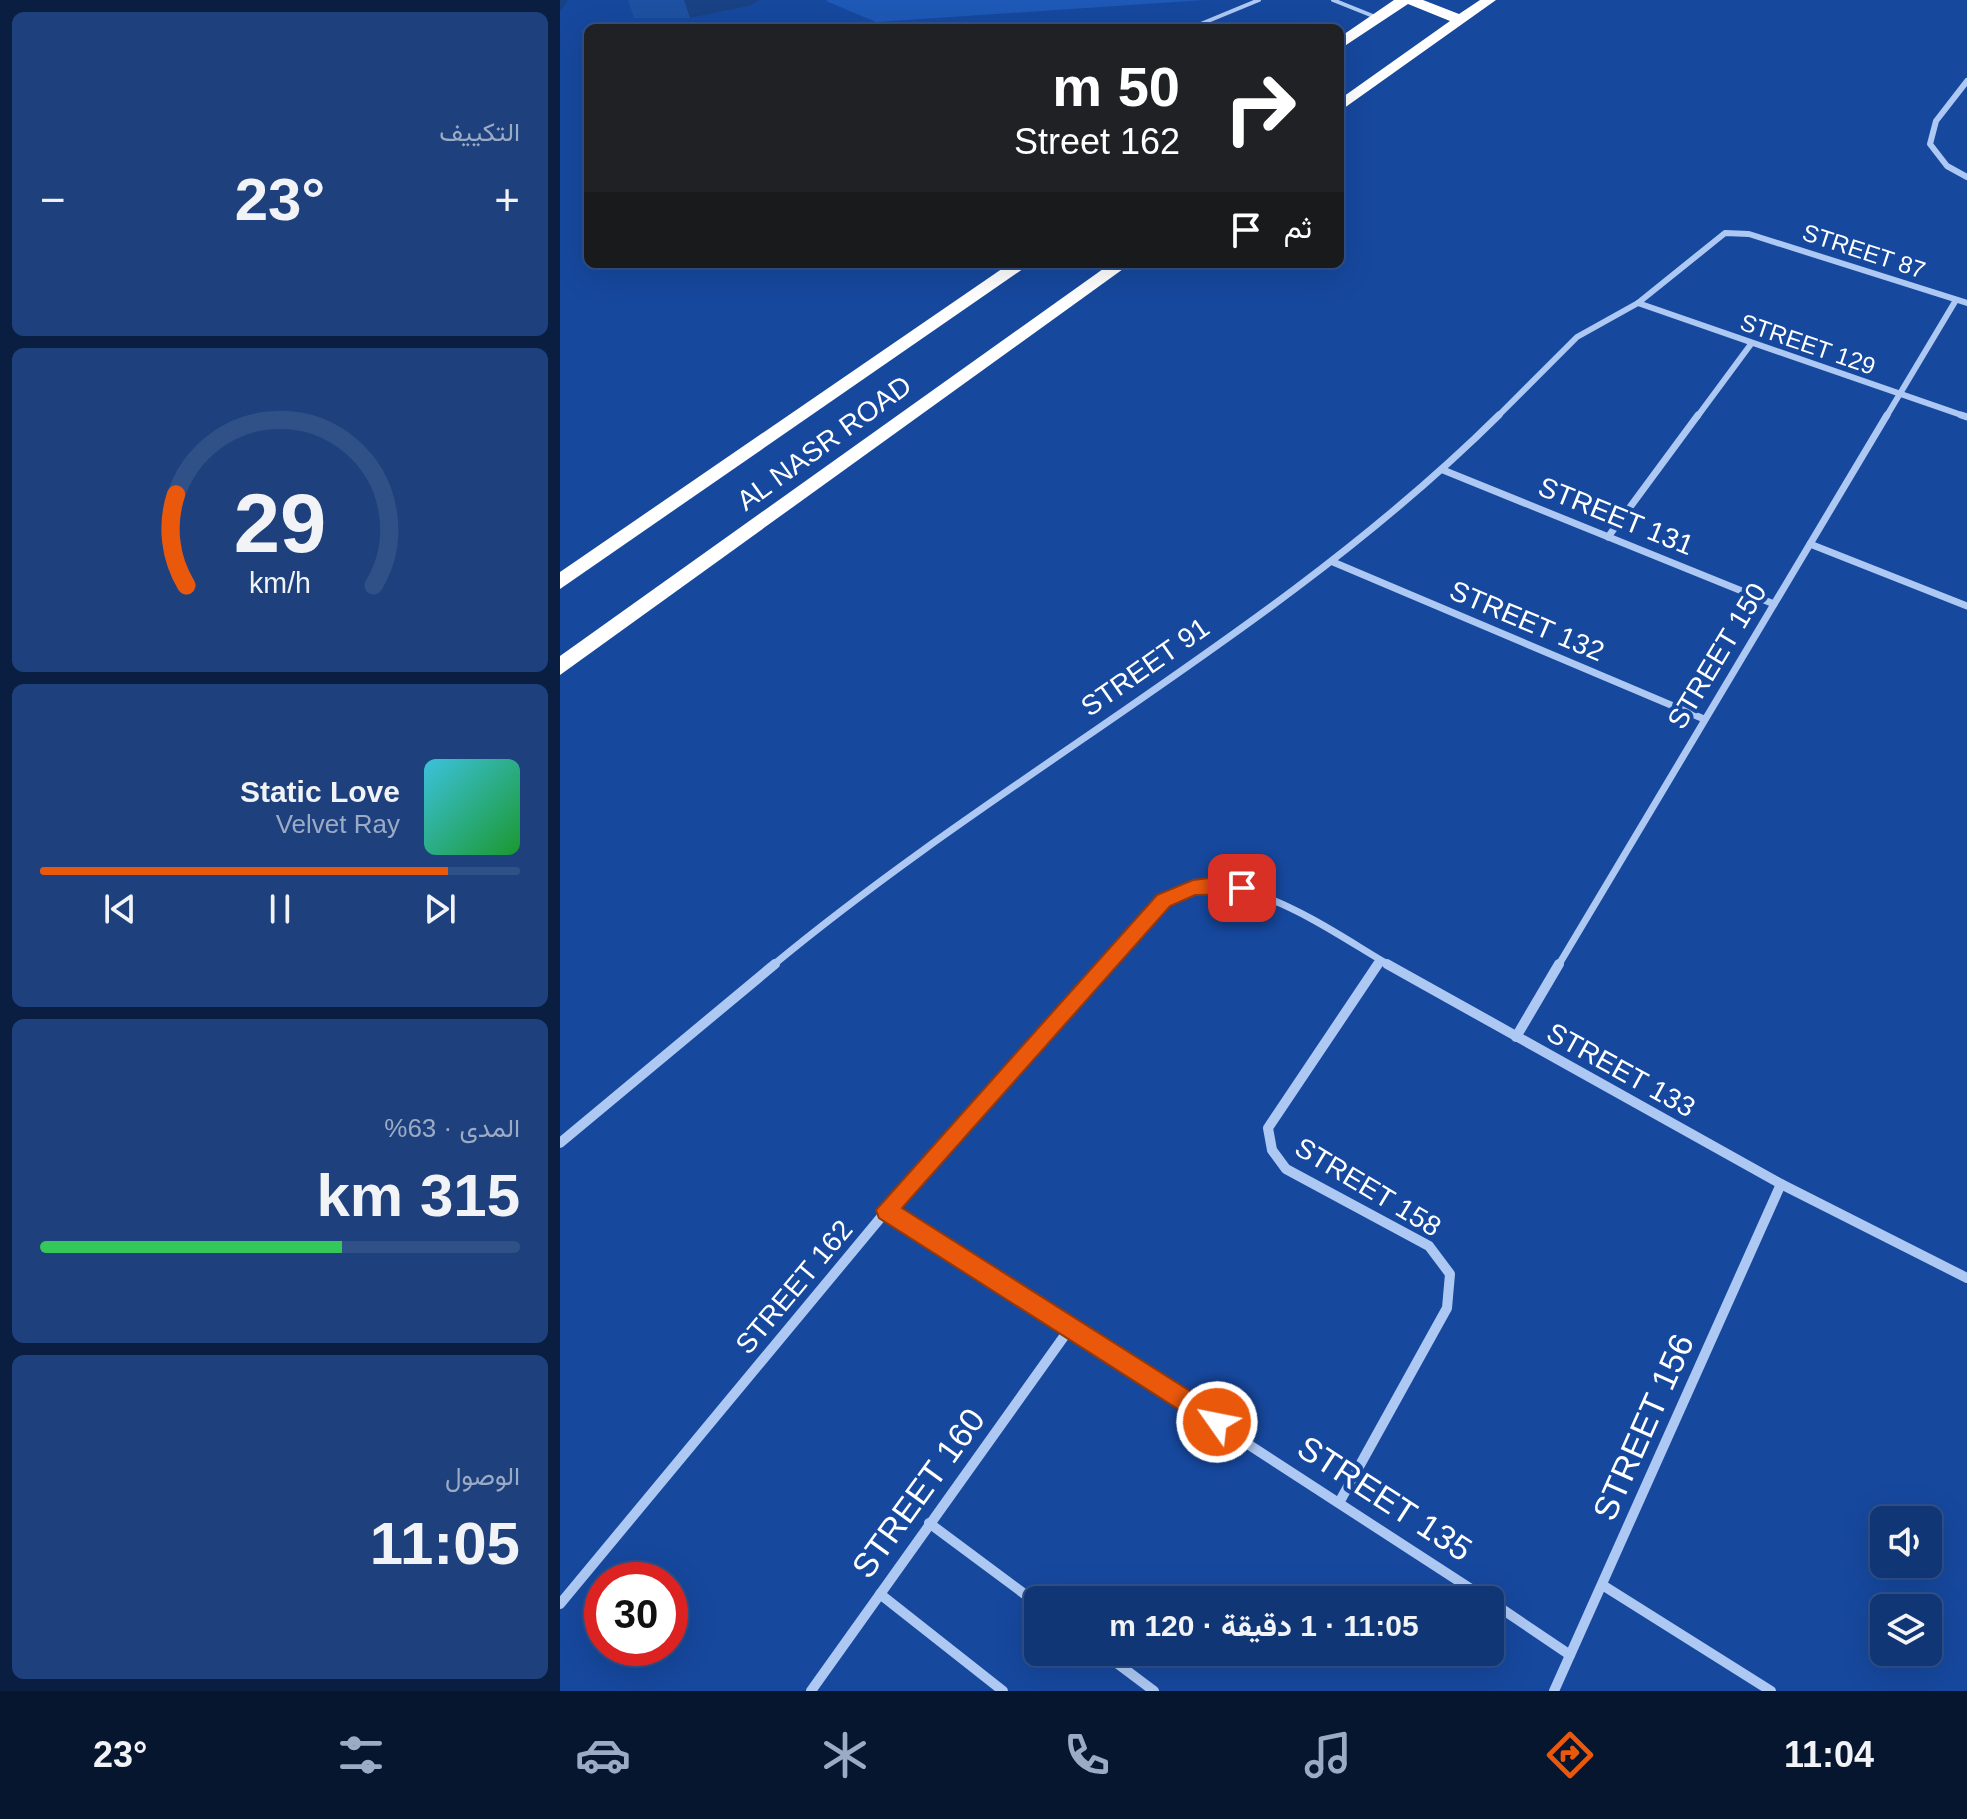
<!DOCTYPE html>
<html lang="ar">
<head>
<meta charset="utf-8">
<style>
  body { margin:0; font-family:Arial,Vazirmatn,sans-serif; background:#1e417e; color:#f1f3f6; direction:rtl; height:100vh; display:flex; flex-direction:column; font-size:30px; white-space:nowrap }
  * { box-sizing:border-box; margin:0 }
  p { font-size:26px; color:#9cabc5 }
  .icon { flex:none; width:44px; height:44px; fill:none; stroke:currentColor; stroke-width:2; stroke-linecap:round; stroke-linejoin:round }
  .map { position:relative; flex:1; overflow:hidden; direction:ltr }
  .drawer { display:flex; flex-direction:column; gap:12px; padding:12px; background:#091e41; width:560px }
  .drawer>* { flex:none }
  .guide { position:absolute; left:24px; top:24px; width:760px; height:244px; border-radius:12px; box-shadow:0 8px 32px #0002,0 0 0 2px #305088; direction:rtl; background:#202124; color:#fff; overflow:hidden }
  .buttons { position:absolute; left:1310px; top:1506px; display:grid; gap:16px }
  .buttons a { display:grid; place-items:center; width:72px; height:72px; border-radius:12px; background:#103676; box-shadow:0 8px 32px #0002,0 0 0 2px #305088; font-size:40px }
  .speed { position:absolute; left:24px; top:1562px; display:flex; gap:16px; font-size:40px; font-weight:700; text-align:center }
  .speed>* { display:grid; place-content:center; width:104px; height:104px; border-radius:50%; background:#103676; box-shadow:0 8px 32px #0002,0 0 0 2px #305088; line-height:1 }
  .speed .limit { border:12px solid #d22; background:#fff; color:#111 }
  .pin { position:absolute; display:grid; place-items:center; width:68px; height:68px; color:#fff; margin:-34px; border-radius:16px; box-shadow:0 4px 12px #0006 }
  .me { position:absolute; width:88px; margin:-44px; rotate:303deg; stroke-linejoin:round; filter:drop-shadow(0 0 6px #0008) }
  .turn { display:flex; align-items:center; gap:28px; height:168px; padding:0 32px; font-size:36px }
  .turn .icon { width:104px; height:104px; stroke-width:2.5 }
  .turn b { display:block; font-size:56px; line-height:68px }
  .then { display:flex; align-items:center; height:76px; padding:0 32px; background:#0003; gap:16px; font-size:30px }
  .big { font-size:60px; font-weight:700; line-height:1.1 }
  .drawer .tile { flex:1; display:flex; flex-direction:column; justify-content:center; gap:12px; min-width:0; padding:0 28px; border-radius:12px; background:#1e417e }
  .drawer .dial { align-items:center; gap:0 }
  .dial svg { height:208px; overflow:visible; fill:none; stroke:#305088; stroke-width:7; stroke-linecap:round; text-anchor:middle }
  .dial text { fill:#f1f3f6; stroke:none }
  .song { display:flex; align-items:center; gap:24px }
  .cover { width:96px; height:96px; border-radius:12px; background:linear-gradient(135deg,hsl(190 70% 55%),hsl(130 70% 35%)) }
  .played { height:8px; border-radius:4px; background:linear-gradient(90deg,#ea580c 85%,#305088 85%) }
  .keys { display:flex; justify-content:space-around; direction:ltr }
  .heat { display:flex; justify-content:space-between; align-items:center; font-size:44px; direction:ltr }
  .charge { height:12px; border-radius:6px; background:linear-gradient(90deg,#34c759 63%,#305088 0) }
  .trip { position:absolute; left:464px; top:1586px; width:480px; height:80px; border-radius:12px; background:#103676; box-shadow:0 8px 32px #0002,0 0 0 2px #305088; font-weight:700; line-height:80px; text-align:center; direction:rtl }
  .tabs { display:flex; height:128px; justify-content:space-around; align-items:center; background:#06162f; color:#9cabc5 }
  .tabs .icon { width:56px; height:56px }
  .tabs .selected { color:#ea580c }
  .tabs b { font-size:36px; color:#f1f3f6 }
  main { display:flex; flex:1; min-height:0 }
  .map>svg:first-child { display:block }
</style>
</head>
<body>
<main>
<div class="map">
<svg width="1407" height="1691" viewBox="0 0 1407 1691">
  <rect width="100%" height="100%" fill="#16489e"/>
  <!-- green -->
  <polygon fill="#1e59b7" points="645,0 316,22 266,1 268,0"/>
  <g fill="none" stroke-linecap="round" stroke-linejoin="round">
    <!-- lane -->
    <g stroke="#adc8f3" stroke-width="4">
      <polyline points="773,0 818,18"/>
      <polyline points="631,28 699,0"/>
    </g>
    <!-- street-far2 -->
    <g stroke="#adc8f3" stroke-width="6">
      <polyline points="1407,81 1376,121 1370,144 1387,166 1407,177"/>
      <polyline points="1078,303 1407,417"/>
      <polyline points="937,417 1017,337 1078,303 1165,233 1189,234 1407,303"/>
      <polyline points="1137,417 1191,344"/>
      <polyline points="1326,417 1396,300"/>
    </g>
    <!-- street-far1 -->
    <g stroke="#adc8f3" stroke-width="7">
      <polyline points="1401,415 1407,417"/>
      <polyline points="883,470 1214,604"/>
      <polyline points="1048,537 1138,415"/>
      <polyline points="1250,544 1407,606"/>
      <polyline points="773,562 1144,719"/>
      <path d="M212,966C446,772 722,630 939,415"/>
      <path d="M545,966C563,946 581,919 602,902C666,851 774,934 831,966"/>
      <polyline points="816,966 819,962"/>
      <polyline points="998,966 1327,415"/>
    </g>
    <!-- street -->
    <g stroke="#adc8f3" stroke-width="10">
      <polyline points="827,964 1221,1184 1407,1278"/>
      <polyline points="956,1037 999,964"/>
      <polyline points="0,1143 215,964"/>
      <polyline points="327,1210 928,1600"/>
      <polyline points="780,1501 887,1308 890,1274 869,1246 726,1169 712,1150 708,1128 818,964"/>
      <polyline points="369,1523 478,1604"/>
      <polyline points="1044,1586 1211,1691"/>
      <polyline points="320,1594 443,1691"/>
      <polyline points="930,1601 1010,1655"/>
      <polyline points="0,1604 327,1210 547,964"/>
      <polyline points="542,1652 594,1691"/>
      <polyline points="251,1691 510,1328"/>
      <polyline points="994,1691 1221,1184"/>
    </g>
    <!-- highway -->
    <g fill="#fff" fill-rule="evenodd">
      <polygon points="834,0 863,0 899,14 920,0 936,0 780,111 780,99 890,21 848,4 780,49 780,37"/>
      <polygon points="449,264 470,264 0,589 0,572"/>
      <polygon points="550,264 570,264 0,675 0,656"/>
    </g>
  </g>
  <!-- wall -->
  <polygon fill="#1f51a2" points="68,0 200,0 189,6 130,18 74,18"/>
  <!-- shaded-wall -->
  <g fill="#194284">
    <polygon points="0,0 8,0 0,12"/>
    <polygon points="124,0 200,0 189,6 130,18"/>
  </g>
  <!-- route -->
  <polygon fill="#ea580c" stroke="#983908" stroke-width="2" points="666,876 689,883 689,894 635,895 610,906 342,1208 666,1414 669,1422 666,1430 657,1434 319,1218 316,1210 597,895 633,880"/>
  <g text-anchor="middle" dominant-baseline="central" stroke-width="8" stroke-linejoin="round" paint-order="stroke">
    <!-- far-street labels -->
    <g font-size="24" fill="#fff" stroke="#16489e">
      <text transform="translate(1304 251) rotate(18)">STREET 87</text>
      <text transform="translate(1248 344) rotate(19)">STREET 129</text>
    </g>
    <!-- street labels -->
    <g font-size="28" fill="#fff" stroke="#16489e">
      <text transform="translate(264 443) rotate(-36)">AL NASR ROAD</text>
      <text transform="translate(1056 516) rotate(22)">STREET 131</text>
      <text transform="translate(967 621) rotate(23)">STREET 132</text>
      <text transform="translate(1157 656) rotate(-59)">STREET 150</text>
      <text transform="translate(585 667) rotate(-35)">STREET 91</text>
      <text transform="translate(1061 1070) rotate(29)">STREET 133</text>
      <text transform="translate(808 1187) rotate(31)">STREET 158</text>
      <text transform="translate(234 1287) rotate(-50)">STREET 162</text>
    </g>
    <!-- near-street labels -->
    <g font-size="34" fill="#fff" stroke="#16489e">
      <text transform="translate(1083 1427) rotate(-66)">STREET 156</text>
      <text transform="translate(358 1493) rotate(-54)">STREET 160</text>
      <text transform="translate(825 1498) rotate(33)">STREET 135</text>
    </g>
  </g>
</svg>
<div class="buttons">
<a><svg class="icon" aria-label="sound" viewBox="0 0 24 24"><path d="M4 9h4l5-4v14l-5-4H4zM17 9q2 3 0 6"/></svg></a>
<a><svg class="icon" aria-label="layers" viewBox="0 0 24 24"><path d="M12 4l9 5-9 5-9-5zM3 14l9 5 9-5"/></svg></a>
</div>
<div class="speed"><div class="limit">30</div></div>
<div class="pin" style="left:682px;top:888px;background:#d93025"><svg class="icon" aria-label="arrive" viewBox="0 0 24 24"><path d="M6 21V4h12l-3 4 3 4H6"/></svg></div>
<svg class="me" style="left:657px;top:1422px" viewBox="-20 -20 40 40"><circle r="17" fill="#ea580c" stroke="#fff" stroke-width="3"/><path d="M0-11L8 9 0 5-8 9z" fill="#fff"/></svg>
<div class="trip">11:05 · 1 دقيقة · 120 m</div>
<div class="guide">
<div class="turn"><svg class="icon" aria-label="right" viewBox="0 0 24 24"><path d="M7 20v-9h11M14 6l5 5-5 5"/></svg><div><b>50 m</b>Street 162</div></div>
<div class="then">ثم<svg class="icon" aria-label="arrive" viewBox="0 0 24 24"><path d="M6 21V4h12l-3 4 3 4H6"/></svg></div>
</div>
</div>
<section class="drawer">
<div class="tile"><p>التكييف</p>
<div class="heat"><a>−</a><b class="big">23°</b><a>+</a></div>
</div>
<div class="tile dial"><svg viewBox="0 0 100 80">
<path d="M14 69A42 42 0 1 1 86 69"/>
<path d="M14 69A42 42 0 0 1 10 34" stroke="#ea580c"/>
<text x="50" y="56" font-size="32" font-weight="700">29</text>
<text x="50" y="72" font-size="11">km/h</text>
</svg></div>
<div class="tile">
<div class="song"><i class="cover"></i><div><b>Static Love</b><p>Velvet Ray</p></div></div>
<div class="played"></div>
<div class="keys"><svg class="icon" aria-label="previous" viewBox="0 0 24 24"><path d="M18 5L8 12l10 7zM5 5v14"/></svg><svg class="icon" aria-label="pause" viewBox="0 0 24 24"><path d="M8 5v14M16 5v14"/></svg><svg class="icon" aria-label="next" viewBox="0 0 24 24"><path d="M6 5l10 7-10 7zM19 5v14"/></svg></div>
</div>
<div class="tile"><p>المدى · 63%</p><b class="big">315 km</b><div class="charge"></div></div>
<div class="tile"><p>الوصول</p><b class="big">11:05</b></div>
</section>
</main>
<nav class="tabs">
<b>11:04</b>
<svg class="icon selected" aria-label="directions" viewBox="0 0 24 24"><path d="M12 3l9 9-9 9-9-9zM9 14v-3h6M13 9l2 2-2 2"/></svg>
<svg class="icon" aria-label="music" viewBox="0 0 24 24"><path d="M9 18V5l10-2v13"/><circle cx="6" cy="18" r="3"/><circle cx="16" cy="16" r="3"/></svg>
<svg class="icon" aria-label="phone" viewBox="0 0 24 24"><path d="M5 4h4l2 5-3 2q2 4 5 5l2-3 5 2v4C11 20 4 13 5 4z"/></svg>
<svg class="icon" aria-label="climate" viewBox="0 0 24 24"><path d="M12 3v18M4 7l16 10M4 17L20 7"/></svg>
<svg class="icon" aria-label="car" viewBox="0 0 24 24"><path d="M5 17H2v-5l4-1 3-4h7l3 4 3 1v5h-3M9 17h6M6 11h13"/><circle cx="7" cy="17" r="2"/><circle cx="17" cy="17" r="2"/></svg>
<svg class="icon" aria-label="filters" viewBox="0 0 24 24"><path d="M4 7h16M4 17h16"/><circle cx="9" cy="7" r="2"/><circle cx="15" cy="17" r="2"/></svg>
<b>23°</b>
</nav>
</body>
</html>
